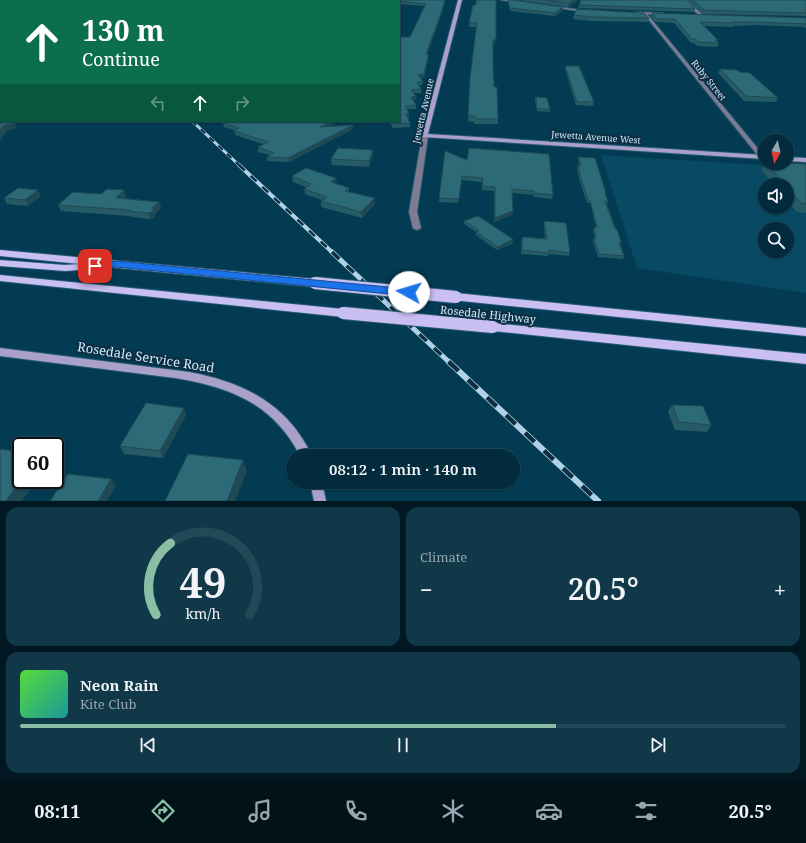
<!DOCTYPE html>
<html lang="en">
<head>
<meta charset="utf-8">
<style>
  body { margin:0; font-family:"Noto Serif",serif; background:#103849; color:#f1f3f6; height:100vh; display:flex; flex-direction:column; font-size:15px; white-space:nowrap }
  * { box-sizing:border-box; margin:0 }
  p { font-size:13px; color:#96a7b0 }
  .icon { flex:none; width:22px; height:22px; fill:none; stroke:currentColor; stroke-width:2; stroke-linecap:round; stroke-linejoin:round }
  .map { position:relative; height:501px; overflow:hidden }
  .details { display:flex; flex-direction:column; gap:6px; padding:6px; background:#011822; flex:1 }
  .details>* { flex:none }
  .banner { position:absolute; left:0px; top:0px; width:400px; height:122px; box-shadow:0 1px 3px #0004,0 0 0 1px #234858; background:#0b6e4f; color:#fff; overflow:hidden }
  .needle { width:26px; rotate:188deg }
  .buttons { position:absolute; left:758px; top:134px; display:grid; gap:8px }
  .buttons a { display:grid; place-items:center; width:36px; height:36px; border-radius:50%; background:#022c3e; box-shadow:0 1px 3px #0004,0 0 0 1px #234858; font-size:20px }
  .speed { position:absolute; left:12px; top:437px; display:flex; gap:8px; font-size:20px; font-weight:700; text-align:center }
  .speed>* { display:grid; place-content:center; width:52px; height:52px; border-radius:50%; background:#022c3e; box-shadow:0 1px 3px #0004,0 0 0 1px #234858; line-height:1 }
  .speed .limit { border:2px solid #111; border-radius:6px; background:#fff; color:#111 }
  .pin { position:absolute; display:grid; place-items:center; width:34px; height:34px; color:#fff; margin:-17px; border-radius:8px; box-shadow:0 2px 6px #0006 }
  .me { position:absolute; width:44px; margin:-22px; rotate:276deg; stroke-linejoin:round; filter:drop-shadow(0 0 3px #0008) }
  .turn { display:flex; align-items:center; gap:14px; height:84px; padding:0 16px; font-size:18px }
  .turn .icon { width:52px; height:52px; stroke-width:2.5 }
  .turn b { display:block; font-size:28px; line-height:34px }
  .lanes { display:flex; align-items:center; height:38px; padding:0 16px; background:#0003; justify-content:center; gap:20px; direction:ltr }
  .lanes .off { opacity:.35 }
  .big { font-size:30px; font-weight:600; line-height:1.1 }
  .details .widget { flex:1; display:flex; flex-direction:column; justify-content:center; gap:6px; min-width:0; padding:0 14px; border-radius:12px; background:#103849 }
  .details .dial { align-items:center; gap:0 }
  .dial svg { height:104px; overflow:visible; fill:none; stroke:#234858; stroke-width:7; stroke-linecap:round; text-anchor:middle }
  .dial text { fill:#f1f3f6; stroke:none }
  .song { display:flex; align-items:center; gap:12px }
  .cover { width:48px; height:48px; border-radius:6px; background:linear-gradient(135deg,hsl(110 70% 55%),hsl(180 70% 35%)) }
  .played { height:4px; border-radius:2px; background:linear-gradient(90deg,#8abfa5 70%,#234858 70%) }
  .keys { display:flex; justify-content:space-around; direction:ltr }
  .heat { display:flex; justify-content:space-between; align-items:center; font-size:22px; direction:ltr }
  .details .tiles { flex:1; display:grid; gap:6px; grid-template-columns:1fr 1fr }
  .widget:last-child { grid-column:span 2 }
  .trip { position:absolute; left:286px; top:449px; width:234px; height:40px; border-radius:20px; background:#022c3e; box-shadow:0 1px 3px #0004,0 0 0 1px #234858; font-weight:600; line-height:40px; text-align:center }
  .menu { display:flex; height:64px; justify-content:space-around; align-items:center; background:#011219; color:#96a7b0 }
  .menu .icon { width:28px; height:28px }
  .menu .selected { color:#8abfa5 }
  .menu b { font-size:18px; color:#f1f3f6 }
  .map>svg:first-child { display:block }
</style>
</head>
<body>
<div class="map">
<svg width="806" height="501" viewBox="0 0 806 501">
  <rect width="100%" height="100%" fill="#033b53"/>
  <!-- built -->
  <path fill="#084963" fill-rule="evenodd" d="M601,155L806,168V293L637,268ZM765,185H787V207H765ZM765,229H787V251H765Z"/>
  <g fill="none" stroke-linecap="round" stroke-linejoin="round">
    <defs>
      <g id="street">
        <polygon points="501,0 510,0 588,11 586,12"/>
        <polygon points="682,0 686,0 703,15 703,17 701,17"/>
        <polygon points="635,12 663,13 662,15 647,14 764,156 764,158 760,158 644,14 634,14"/>
        <polygon points="425,134 428,136 417,212 421,228 417,230 413,228 409,212 422,136"/>
      </g>
      <g id="secondary">
        <polygon points="458,0 462,0 428,134 765,155 765,159 423,137 422,136"/>
        <polygon points="787,157 806,158 806,162 787,161"/>
        <path d="M0,348L189,372C243,382 288,404 312,456H300C274,404 230,387 175,378L0,356Z"/>
        <polygon points="310,482 322,482 326,501 314,501"/>
      </g>
      <g id="primary">
        <polygon points="0,250 315,279 319,281 320,283 319,285 315,287 99,266 98,268 94,269 65,271 0,266 0,260 65,265 80,264 0,256"/>
        <polygon points="0,275 343,309 347,310 349,313 347,316 343,317 0,281"/>
        <polygon points="456,293 806,328 806,336 452,300 450,297 452,294"/>
        <polygon points="493,323 806,354 806,364 493,331 489,330 487,327 489,324"/>
      </g>
    </defs>
    <!-- street casing -->
    <use href="#street" stroke="#275b72" stroke-width="2"/>
    <!-- secondary casing -->
    <use href="#secondary" stroke="#275b72" stroke-width="2"/>
    <!-- primary casing -->
    <use href="#primary" stroke="#275b72" stroke-width="2"/>
    <!-- street -->
    <use href="#street" fill="#7f7b93" fill-rule="evenodd"/>
    <!-- secondary -->
    <use href="#secondary" fill="#a9a1c9" fill-rule="evenodd"/>
    <!-- primary -->
    <use href="#primary" fill="#c9bff2" fill-rule="evenodd"/>
    <defs>
      <polyline id="rail-far3" points="192,121 240,166"/>
      <polyline id="rail-far2" points="239,165 333,253"/>
      <polyline id="rail-far1" points="332,252 450,363"/>
      <polyline id="rail" points="449,362 598,501"/>
    </defs>
    <!-- rail-far3 casing -->
    <use href="#rail-far3" stroke="#afd2e6" stroke-width="3"/>
    <!-- rail-far2 casing -->
    <use href="#rail-far2" stroke="#afd2e6" stroke-width="4"/>
    <!-- rail-far1 casing -->
    <use href="#rail-far1" stroke="#afd2e6" stroke-width="5"/>
    <!-- rail casing -->
    <use href="#rail" stroke="#afd2e6" stroke-width="6"/>
    <!-- rail-far3 -->
    <use href="#rail-far3" stroke="#0d2f41" stroke-width="2" stroke-dasharray="6" stroke-linecap="butt"/>
    <!-- rail-far2 -->
    <use href="#rail-far2" stroke="#0d2f41" stroke-width="2.5" stroke-dasharray="8" stroke-linecap="butt"/>
    <!-- rail-far1 -->
    <use href="#rail-far1" stroke="#0d2f41" stroke-width="3.5" stroke-dasharray="10" stroke-linecap="butt"/>
    <!-- rail -->
    <use href="#rail" stroke="#0d2f41" stroke-width="4.5" stroke-dasharray="13" stroke-linecap="butt"/>
    <defs>
      <g id="primary-bridge">
        <polyline points="315,283 456,297"/>
        <polyline points="343,313 493,327"/>
      </g>
    </defs>
    <!-- primary-bridge casing -->
    <use href="#primary-bridge" stroke="#275b72" stroke-width="14" stroke-linecap="butt"/>
    <!-- primary-bridge -->
    <use href="#primary-bridge" stroke="#c9bff2" stroke-width="12"/>
  </g>
  <!-- wall -->
  <g fill="#265b66">
    <polygon points="90,0 445,0 441,16 427,54 428,60 424,78 420,78 423,81 422,85 419,85 421,89 421,93 414,93 416,100 413,100 416,105 416,109 407,109 409,117 408,117 410,123 410,127 393,128 389,121 399,121 410,37 424,6 399,4 399,1 91,1"/>
    <polygon points="508,0 563,11 555,16 510,11 508,3"/>
    <polygon points="519,0 578,0 568,7"/>
    <polygon points="688,0 806,0 806,16 703,14"/>
    <polygon points="473,5 496,38 495,42 494,44 493,44 493,64 494,87 498,119 498,124 474,124 474,122 468,121 470,78 476,27 469,27"/>
    <polygon points="579,5 695,9 694,12 578,8"/>
    <polygon points="652,13 806,18 806,28 804,27 755,25 734,26 733,27 704,26 718,40 717,41 719,43 717,47 697,46 694,43 691,43 674,23 656,22 651,17"/>
    <polygon points="574,15 649,18 648,22 591,21 573,19"/>
    <polygon points="565,66 594,102 593,106 576,105 565,69"/>
    <polygon points="720,69 740,72 778,98 776,102 744,101 718,73"/>
    <polygon points="536,97 550,109 550,112 537,111 535,100"/>
    <polygon points="225,121 339,121 329,127 353,129 289,162 267,161 267,157 270,155 258,152 258,147 263,144 235,135 234,130 224,127 223,123 227,122"/>
    <polygon points="445,151 553,195 552,199 534,197 534,195 512,193 512,215 494,222 494,191 482,190 482,182 461,180 458,203 439,202"/>
    <polygon points="373,155 369,167 332,165 331,159"/>
    <polygon points="578,157 606,193 606,195 608,201 607,205 621,242 620,246 624,256 623,259 598,257 593,241 594,238 595,238 593,231 594,227 596,227 590,203 587,203 580,182 577,168 578,165 579,165 578,160"/>
    <polygon points="765,162 765,163 787,163 806,164 806,213 797,212 787,201 787,185 774,185 761,170"/>
    <polygon points="292,176 336,178 336,184 349,188 349,192 375,204 362,218 321,207 321,201 322,200 305,194 304,189 306,187 293,182"/>
    <polygon points="124,190 126,196 124,198 159,202 161,208 155,214 155,218 150,219 131,217 130,216 61,211 58,205 101,194"/>
    <polygon points="41,196 28,206 7,204 4,198"/>
    <polygon points="464,221 513,239 513,243 497,250 476,235 476,232 464,224"/>
    <polygon points="544,221 570,253 569,256 549,254 548,256 521,254 522,237 545,239 544,224"/>
    <polygon points="672,405 711,425 707,432 675,430 668,412"/>
    <polygon points="186,415 163,458 124,454 120,446"/>
  </g>
  <!-- shaded-wall -->
  <g fill="#1f4a53">
    <polygon points="445,0 441,16 426,57 426,54"/>
    <polygon points="574,0 578,0 568,7 569,3"/>
    <polygon points="563,7 563,11 555,16 555,13"/>
    <polygon points="428,57 428,60 424,78 418,78 418,75"/>
    <polygon points="416,96 416,100 411,101 411,97"/>
    <polygon points="409,113 409,117 406,118 406,114"/>
    <polygon points="14,121 18,121 15,129 7,131 0,141 0,131 4,125"/>
    <polygon points="67,121 77,121 67,122"/>
    <polygon points="332,121 339,121 320,131 320,127"/>
    <polygon points="353,125 353,129 289,162 288,158"/>
    <polygon points="373,150 373,155 369,167 369,161"/>
    <polygon points="336,178 337,183 331,187 331,182"/>
    <polygon points="38,190 41,196 28,206 25,200"/>
    <polygon points="124,190 126,196 118,204 116,198"/>
    <polygon points="375,198 375,204 362,218 361,212"/>
    <polygon points="159,202 161,208 155,214 155,218 150,219 148,213"/>
    <polygon points="513,211 512,215 494,222 495,218"/>
    <polygon points="513,239 513,243 497,250 498,247"/>
    <polygon points="184,408 186,415 163,458 160,451"/>
    <polygon points="51,440 55,446 46,446"/>
    <polygon points="55,447 58,451 55,454"/>
    <polygon points="243,460 247,471 235,501 227,501"/>
    <polygon points="111,479 116,486 107,501 98,501"/>
    <polygon points="21,480 37,480 22,501 6,501"/>
  </g>
  <!-- building -->
  <g fill="#2c6a77" stroke="#1f4a53">
    <polygon points="93,0 445,0 441,13 426,54 428,54 428,57 424,74 418,75 423,81 417,82 421,89 411,90 416,96 411,97 416,105 405,106 409,113 406,114 410,123 393,124 391,121 399,121 399,37 410,37 426,4 392,0 392,1 95,1"/>
    <polygon points="476,0 496,0 496,38 495,40 493,40 493,64 494,87 497,87 498,119 475,119 475,116 468,116 470,78 477,23 469,23 473,5 476,5"/>
    <polygon points="508,0 512,0 563,7 555,13 510,8"/>
    <polygon points="544,0 574,0 569,3"/>
    <polygon points="581,0 685,0 695,9 579,5"/>
    <polygon points="692,0 806,0 806,13 704,10"/>
    <polygon points="577,9 644,13 649,18 592,17 574,15"/>
    <polygon points="652,13 806,18 806,24 756,22 733,22 735,23 700,22 718,40 715,40 719,43 699,42 695,39 692,39 675,19 657,19"/>
    <polygon points="0,53 1,55 1,121 14,121 13,124 4,125 0,131"/>
    <polygon points="565,66 579,66 594,102 577,102"/>
    <polygon points="720,69 737,70 740,72 750,73 778,98 746,96"/>
    <polygon points="536,97 547,98 550,109 537,109"/>
    <polygon points="228,121 332,121 320,127 353,125 288,158 267,157 274,153 258,147 268,142 234,131 239,128 223,123"/>
    <polygon points="338,148 373,150 369,161 331,159"/>
    <polygon points="469,148 549,154 553,195 534,193 534,191 512,189 513,211 495,218 495,187 482,186 483,178 462,176 459,199 439,198 445,151 467,160"/>
    <polygon points="578,157 595,158 606,193 605,193 608,201 605,201 615,229 617,229 621,242 619,242 624,256 599,254 594,238 596,238 594,227 597,227 590,200 588,200 581,178 578,165 581,165"/>
    <polygon points="766,163 787,163 806,164 806,204 801,203 787,187 787,185 785,185"/>
    <polygon points="306,168 336,178 331,182 349,188 345,191 375,198 361,212 321,201 327,197 304,189 311,184 292,176"/>
    <polygon points="18,188 38,190 25,200 4,198"/>
    <polygon points="107,189 124,190 116,198 159,202 153,207 153,212 148,213 129,211 130,210 58,205 73,192 101,194"/>
    <polygon points="478,216 513,239 498,247 476,232 479,231 464,221"/>
    <polygon points="544,221 566,223 570,253 548,250 549,253 522,250 522,237 547,239"/>
    <polygon points="146,403 184,408 160,451 120,446"/>
    <polygon points="672,405 703,406 711,425 679,422"/>
    <polygon points="25,437 51,440 46,446 21,446 21,480 6,501 0,501 0,449 14,451"/>
    <polygon points="188,454 243,460 227,501 165,501"/>
    <polygon points="68,474 111,479 98,501 50,501"/>
  </g>
  <!-- route -->
  <polygon fill="#1a73e8" stroke="#114b97" points="116,261 409,289 414,292 409,296 116,267 95,269 90,266 95,263"/>
  <g text-anchor="middle" dominant-baseline="central" stroke-width="4" stroke-linejoin="round" paint-order="stroke">
    <!-- far-street labels -->
    <g font-size="9" fill="#cbebfe" stroke="#0d2f41">
      <text transform="translate(709 80) rotate(51)">Ruby Street</text>
      <text transform="translate(423 111) rotate(-77)">Jewetta Avenue</text>
      <text transform="translate(596 137) rotate(4)">Jewetta Avenue West</text>
    </g>
    <!-- street labels -->
    <g font-size="11" fill="#cbebfe" stroke="#0d2f41">
      <text transform="translate(488 314) rotate(6)">Rosedale Highway</text>
    </g>
    <!-- near-street labels -->
    <g font-size="13" fill="#cbebfe" stroke="#0d2f41">
      <text transform="translate(146 357) rotate(9)">Rosedale Service Road</text>
    </g>
  </g>
</svg>
<div class="buttons">
<a><svg class="needle" viewBox="-14 -14 28 28"><path d="M0-13l5 13h-10z" fill="#e53935"/><path d="M0 13l5-13h-10z" fill="#96a7b0"/></svg></a>
<a><svg class="icon" aria-label="sound" viewBox="0 0 24 24"><path d="M4 9h4l5-4v14l-5-4H4zM17 9q2 3 0 6"/></svg></a>
<a><svg class="icon" aria-label="search" viewBox="0 0 24 24"><circle cx="10" cy="10" r="6"/><path d="M15 15l6 6"/></svg></a>
</div>
<div class="speed"><div class="limit">60</div></div>
<div class="pin" style="left:95px;top:266px;background:#d93025"><svg class="icon" aria-label="arrive" viewBox="0 0 24 24"><path d="M6 21V4h12l-3 4 3 4H6"/></svg></div>
<svg class="me" style="left:409px;top:292px" viewBox="-20 -20 40 40"><circle r="19" fill="#fff"/><path d="M0-13L10 11 0 6-10 11z" fill="#1a73e8"/></svg>
<div class="trip">08:12 · 1 min · 140 m</div>
<div class="banner">
<div class="turn"><svg class="icon" aria-label="ahead" viewBox="0 0 24 24"><path d="M12 20V5M6 11l6-6 6 6"/></svg><div><b>130 m</b>Continue</div></div>
<div class="lanes"><svg class="icon off" aria-label="left" viewBox="0 0 24 24"><path d="M17 20v-9H6M10 6l-5 5 5 5"/></svg><svg class="icon" aria-label="ahead" viewBox="0 0 24 24"><path d="M12 20V5M6 11l6-6 6 6"/></svg><svg class="icon off" aria-label="right" viewBox="0 0 24 24"><path d="M7 20v-9h11M14 6l5 5-5 5"/></svg></div>
</div>
</div>
<section class="details">
<div class="tiles">
<div class="widget dial"><svg viewBox="0 0 100 80">
<path d="M14 69A42 42 0 1 1 86 69"/>
<path d="M14 69A42 42 0 0 1 25 14" stroke="#8abfa5"/>
<text x="50" y="56" font-size="32" font-weight="700">49</text>
<text x="50" y="72" font-size="11">km/h</text>
</svg></div>
<div class="widget"><p>Climate</p>
<div class="heat"><a>−</a><b class="big">20.5°</b><a>+</a></div>
</div>
<div class="widget">
<div class="song"><i class="cover"></i><div><b>Neon Rain</b><p>Kite Club</p></div></div>
<div class="played"></div>
<div class="keys"><svg class="icon" aria-label="previous" viewBox="0 0 24 24"><path d="M18 5L8 12l10 7zM5 5v14"/></svg><svg class="icon" aria-label="pause" viewBox="0 0 24 24"><path d="M8 5v14M16 5v14"/></svg><svg class="icon" aria-label="next" viewBox="0 0 24 24"><path d="M6 5l10 7-10 7zM19 5v14"/></svg></div>
</div>
</div>
</section>
<nav class="menu">
<b>08:11</b>
<svg class="icon selected" aria-label="directions" viewBox="0 0 24 24"><path d="M12 3l9 9-9 9-9-9zM9 14v-3h6M13 9l2 2-2 2"/></svg>
<svg class="icon" aria-label="music" viewBox="0 0 24 24"><path d="M9 18V5l10-2v13"/><circle cx="6" cy="18" r="3"/><circle cx="16" cy="16" r="3"/></svg>
<svg class="icon" aria-label="phone" viewBox="0 0 24 24"><path d="M5 4h4l2 5-3 2q2 4 5 5l2-3 5 2v4C11 20 4 13 5 4z"/></svg>
<svg class="icon" aria-label="climate" viewBox="0 0 24 24"><path d="M12 3v18M4 7l16 10M4 17L20 7"/></svg>
<svg class="icon" aria-label="car" viewBox="0 0 24 24"><path d="M5 17H2v-5l4-1 3-4h7l3 4 3 1v5h-3M9 17h6M6 11h13"/><circle cx="7" cy="17" r="2"/><circle cx="17" cy="17" r="2"/></svg>
<svg class="icon" aria-label="filters" viewBox="0 0 24 24"><path d="M4 7h16M4 17h16"/><circle cx="9" cy="7" r="2"/><circle cx="15" cy="17" r="2"/></svg>
<b>20.5°</b>
</nav>
</body>
</html>
